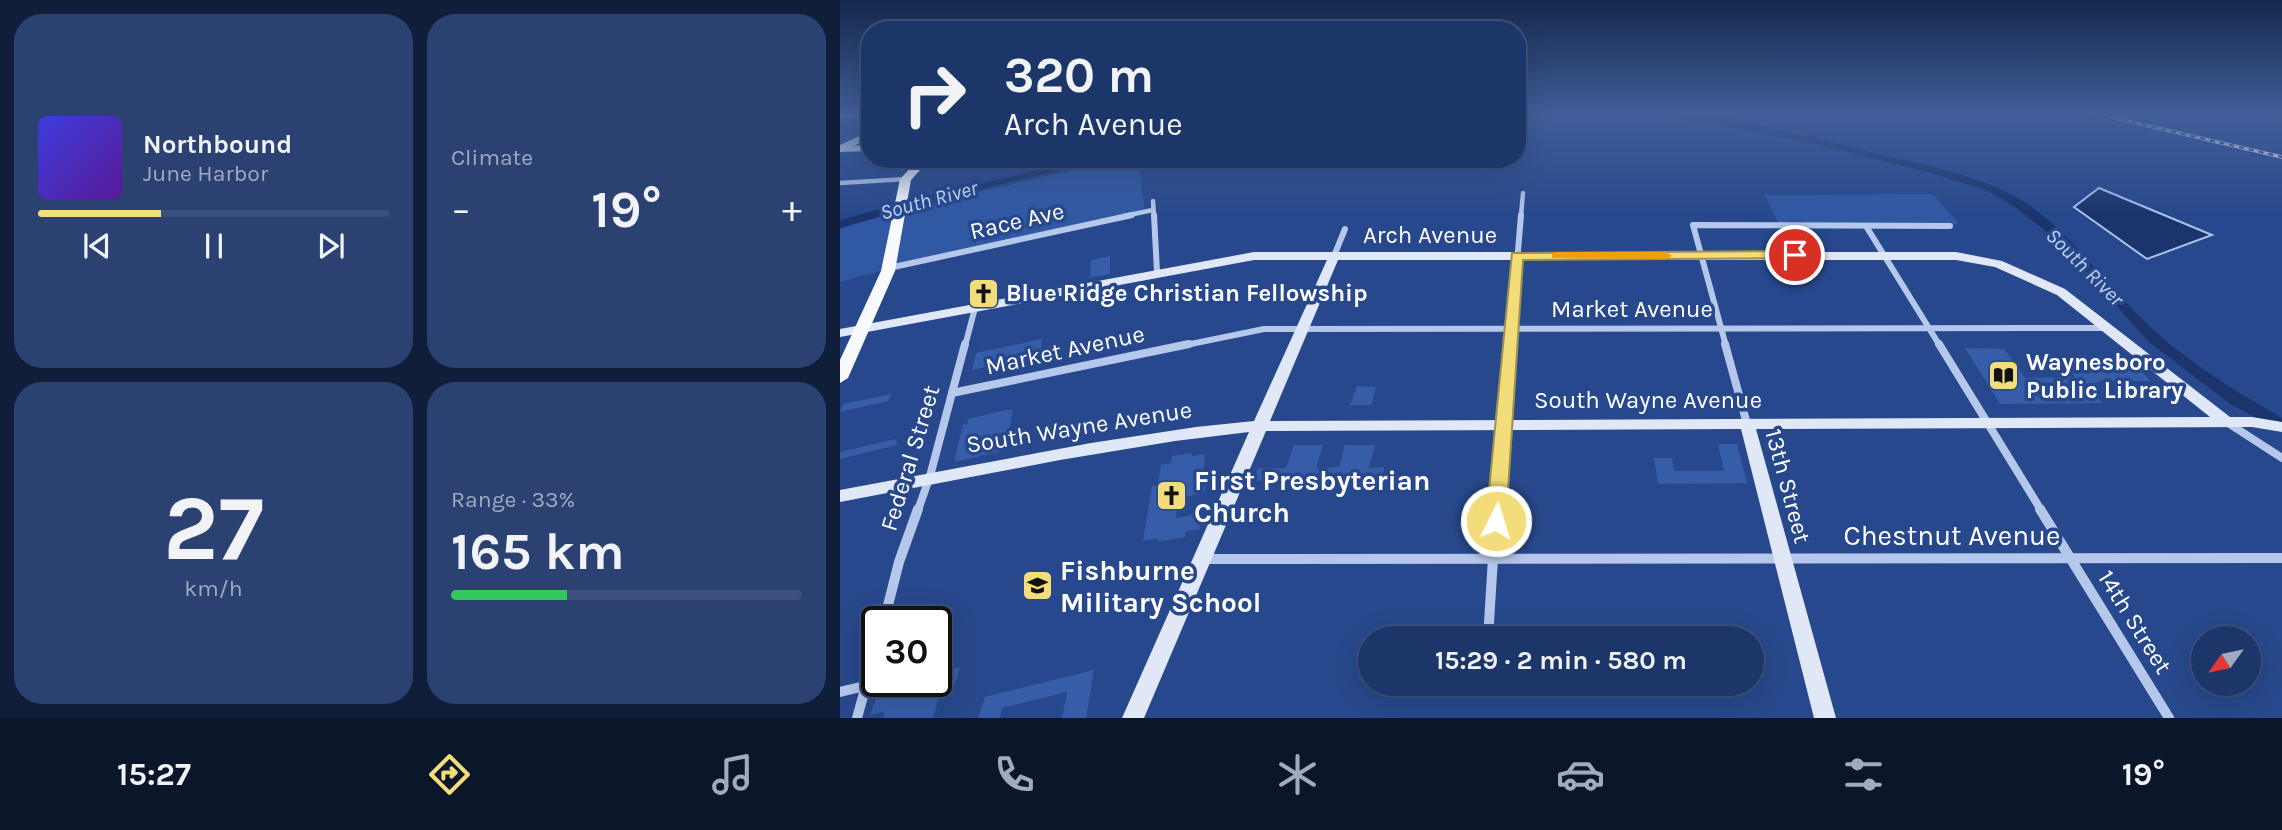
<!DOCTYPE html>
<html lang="en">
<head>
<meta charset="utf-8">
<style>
  body { margin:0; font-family:Karla,sans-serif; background:#2a4171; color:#f1f3f6; height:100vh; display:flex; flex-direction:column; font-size:26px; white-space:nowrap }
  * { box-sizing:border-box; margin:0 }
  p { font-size:23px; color:#a0abc0 }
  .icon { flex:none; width:38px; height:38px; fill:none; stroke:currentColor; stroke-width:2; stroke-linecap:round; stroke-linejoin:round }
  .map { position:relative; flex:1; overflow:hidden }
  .sheet { display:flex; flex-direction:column; gap:14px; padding:14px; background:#101e3a; width:840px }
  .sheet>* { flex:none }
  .guide { position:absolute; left:21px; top:21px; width:665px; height:147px; border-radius:28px; box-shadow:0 7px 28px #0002,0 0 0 2px #3b507d; background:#1d3669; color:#f1f3f6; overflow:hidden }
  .needle { width:46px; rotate:237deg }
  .fabs { position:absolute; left:1351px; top:626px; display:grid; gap:14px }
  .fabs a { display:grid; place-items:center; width:70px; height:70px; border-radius:50%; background:#1d3669; box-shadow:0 7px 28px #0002,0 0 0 2px #3b507d; font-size:35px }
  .speed { position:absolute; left:21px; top:606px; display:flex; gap:14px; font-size:35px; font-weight:700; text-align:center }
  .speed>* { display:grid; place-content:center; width:91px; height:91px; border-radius:50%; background:#1d3669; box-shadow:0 7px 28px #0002,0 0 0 2px #3b507d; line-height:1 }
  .speed .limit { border:4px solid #111; border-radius:10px; background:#fff; color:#111 }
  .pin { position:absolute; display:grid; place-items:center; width:60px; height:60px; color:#fff; margin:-30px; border:4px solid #fff; border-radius:50%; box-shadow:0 2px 7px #0007 }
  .me { position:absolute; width:77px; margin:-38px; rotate:5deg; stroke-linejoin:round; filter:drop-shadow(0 0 5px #0008) }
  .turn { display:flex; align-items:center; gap:24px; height:147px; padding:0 28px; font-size:32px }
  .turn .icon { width:91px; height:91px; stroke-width:2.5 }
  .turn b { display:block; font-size:49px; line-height:60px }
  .big { font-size:52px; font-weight:700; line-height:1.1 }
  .sheet .card { flex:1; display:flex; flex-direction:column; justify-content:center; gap:10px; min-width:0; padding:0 24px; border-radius:28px; background:#2a4171 }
  .sheet .dial { align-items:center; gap:0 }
  .dial b { font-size:91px; line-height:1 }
  .song { display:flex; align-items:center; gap:21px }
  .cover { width:84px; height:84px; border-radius:10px; background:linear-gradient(135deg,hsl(240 70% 55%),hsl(270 70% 35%)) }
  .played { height:7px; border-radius:4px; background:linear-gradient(90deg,#f3dd7a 35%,#3b507d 35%) }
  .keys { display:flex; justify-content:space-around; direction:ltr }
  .heat { display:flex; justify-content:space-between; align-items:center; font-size:38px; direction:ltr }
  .charge { height:10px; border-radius:5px; background:linear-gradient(90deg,#34c759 33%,#3b507d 0) }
  .sheet .tiles { flex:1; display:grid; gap:14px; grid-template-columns:repeat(2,1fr) }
  .trip { position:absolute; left:518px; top:626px; width:406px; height:70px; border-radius:35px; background:#1d3669; box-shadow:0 7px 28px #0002,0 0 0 2px #3b507d; font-weight:700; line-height:70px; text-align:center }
  .tab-bar { display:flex; height:112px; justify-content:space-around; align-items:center; background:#0c162a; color:#a0abc0 }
  .tab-bar .icon { width:49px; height:49px }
  .tab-bar .selected { color:#f3dd7a }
  .tab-bar b { font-size:32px; color:#f1f3f6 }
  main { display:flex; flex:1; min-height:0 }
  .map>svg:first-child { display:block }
</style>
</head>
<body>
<main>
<section class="sheet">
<div class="tiles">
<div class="card">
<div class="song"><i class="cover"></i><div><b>Northbound</b><p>June Harbor</p></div></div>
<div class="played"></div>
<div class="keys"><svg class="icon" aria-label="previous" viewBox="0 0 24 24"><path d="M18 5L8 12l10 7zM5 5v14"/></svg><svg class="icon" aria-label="pause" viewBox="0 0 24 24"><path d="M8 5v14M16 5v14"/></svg><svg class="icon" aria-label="next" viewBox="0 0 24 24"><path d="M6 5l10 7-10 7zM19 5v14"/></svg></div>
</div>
<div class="card"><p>Climate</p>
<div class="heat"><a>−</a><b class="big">19°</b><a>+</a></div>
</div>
<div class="card dial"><b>27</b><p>km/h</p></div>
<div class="card"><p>Range · 33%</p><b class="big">165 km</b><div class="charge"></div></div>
</div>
</section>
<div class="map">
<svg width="1442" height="718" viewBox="0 0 1442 718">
  <rect width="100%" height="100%" fill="#27488c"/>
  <!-- green -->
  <g fill="#3158a3">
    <path d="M278,159H298L305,211L58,266L0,282V229C91,200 185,183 278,159Z"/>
    <polygon points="1093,194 1119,224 939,225 925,195"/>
  </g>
  <!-- water -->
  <polygon fill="#1b356c" stroke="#aac1ea" stroke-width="2" points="1259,188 1372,235 1307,259 1234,207"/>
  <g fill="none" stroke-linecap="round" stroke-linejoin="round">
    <!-- river -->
    <g fill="#1b356c" fill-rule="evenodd">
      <path d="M813,113C891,113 971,137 1047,156C1092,167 1143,176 1183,201C1237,237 1271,293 1319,335C1356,367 1400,394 1442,418V432L1389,403L1308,341L1217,240L1175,207L1148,191L1091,173L976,144Z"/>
      <polygon points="245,159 265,159 94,201 0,228 0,220 87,196"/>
    </g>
  </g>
  <!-- building -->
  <g fill="#375da8">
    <polygon points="270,256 270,274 250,278 251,260"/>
    <polygon points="156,280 152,298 131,302 136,284"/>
    <polygon points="202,339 200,355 132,370 136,353"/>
    <polygon points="1125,348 1164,349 1185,378 1235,377 1218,356 1284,356 1293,361 1310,381 1258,381 1253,390 1262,403 1160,404"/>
    <polygon points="517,386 536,387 531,405 510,405"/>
    <polygon points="51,394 48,401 0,412 3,404"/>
    <polygon points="166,410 173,410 166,450 114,462 123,425 127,424 128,419"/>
    <polygon points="56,439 57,445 0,459 0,452"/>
    <polygon points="878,444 897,444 907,483 818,484 814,458 832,458 834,471 884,471"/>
    <polygon points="454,445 483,445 476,468 499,467 505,445 535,445 529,468 544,467 542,480 413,481 418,468 446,468"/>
    <polygon points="352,453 352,456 365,454 363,474 367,474 365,491 338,500 336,518 361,513 360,529 346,531 345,537 318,542 319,538 303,541 312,486 318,485 321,465 331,463 332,456"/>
    <polygon points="120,667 112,693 99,697 93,718 43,718 45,711 30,715 40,688 65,681 62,690 97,681 100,672"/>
    <polygon points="254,670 246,718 222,718 227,692 162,708 160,718 138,718 145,697"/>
  </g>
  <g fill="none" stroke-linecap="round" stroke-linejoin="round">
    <!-- street-far3 -->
    <g stroke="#b5c7ea" stroke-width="4.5">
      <polyline points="0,116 30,115"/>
      <polyline points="0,183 66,179"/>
      <polyline points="313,201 314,216"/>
      <polyline points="284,216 313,210"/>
      <polyline points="681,216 683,193"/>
    </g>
    <!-- street-far2 -->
    <g stroke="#b5c7ea" stroke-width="6">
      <polyline points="314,215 317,272"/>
      <polyline points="1026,226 1100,346"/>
      <polyline points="494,256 505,229"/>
      <polyline points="49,268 292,215"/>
      <polyline points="125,346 135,308"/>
      <polyline points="341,346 424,329 1267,328"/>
      <polyline points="670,346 681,215"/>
      <polyline points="886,346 853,225 1110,226"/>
    </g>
    <!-- street-far1 -->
    <g stroke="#b5c7ea" stroke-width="8">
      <polyline points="885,344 907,424"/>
      <polyline points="1099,344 1201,510"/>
      <polyline points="112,393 349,344"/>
      <polyline points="1388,423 1442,458"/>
      <polyline points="78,510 90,476 125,344"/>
      <polyline points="656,510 670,344"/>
    </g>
    <!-- street -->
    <g stroke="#b5c7ea" stroke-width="10">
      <polyline points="1200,509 1329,718"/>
      <polyline points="365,559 1442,558"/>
      <polyline points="44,621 59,562 78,509"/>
      <polyline points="648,639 656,509"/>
      <polyline points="0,692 25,686"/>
      <polyline points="17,718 37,646"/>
    </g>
    <!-- secondary -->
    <g fill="#e0e8f8" fill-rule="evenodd">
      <polygon points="30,145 30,151 0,152 0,146"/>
      <path d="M414,252H1116L1162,261L1225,289L1390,417H1412L1442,422V432L1412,427L916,429L996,718H974L901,429L426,431L304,718H282L409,432L335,441L220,460L0,502V490L251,443L356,427L414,421L487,260H414L0,337V329ZM498,260H1116L1155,267L1217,295L1370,417L430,421Z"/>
    </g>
    <!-- primary -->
    <g fill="#f9fafe" fill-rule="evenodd">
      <polygon points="30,131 30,138 0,152 0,145"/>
      <polygon points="79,159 90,159 71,180 55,271 8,378 0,383 0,360 41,271 60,179"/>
    </g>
    <defs>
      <polyline id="rail" points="1253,113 1442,157"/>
    </defs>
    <!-- rail casing -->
    <use href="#rail" stroke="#fff" stroke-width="3.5"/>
    <!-- rail -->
    <use href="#rail" stroke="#27488c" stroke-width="2" stroke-dasharray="5" stroke-linecap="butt"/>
  </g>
  <!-- sky -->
  <linearGradient id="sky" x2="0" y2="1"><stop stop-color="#15284d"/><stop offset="0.53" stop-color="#415e99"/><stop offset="1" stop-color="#415e99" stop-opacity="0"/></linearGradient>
  <rect width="1442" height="214" fill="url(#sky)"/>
  <!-- route -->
  <polygon fill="#f3dd7a" stroke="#9e904f" stroke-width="2" points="955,251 960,253 960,258 683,260 666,521 663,527 656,529 648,527 646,521 672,253"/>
  <!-- slow -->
  <polygon fill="#f59e0b" points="717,252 826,252 832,256 826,259 712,258 712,253"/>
  <!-- icons -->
  <defs>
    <symbol id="church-square" viewBox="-11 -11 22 22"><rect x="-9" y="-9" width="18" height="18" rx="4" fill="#f3dd7a" stroke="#27488c"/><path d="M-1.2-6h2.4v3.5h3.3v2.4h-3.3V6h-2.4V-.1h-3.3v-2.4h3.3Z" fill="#111"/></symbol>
    <symbol id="library-square" viewBox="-11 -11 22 22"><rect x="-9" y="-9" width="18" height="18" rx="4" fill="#f3dd7a" stroke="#27488c"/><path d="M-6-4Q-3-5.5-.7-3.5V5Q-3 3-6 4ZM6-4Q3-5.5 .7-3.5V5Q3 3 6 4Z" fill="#111"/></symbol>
    <symbol id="school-square" viewBox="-11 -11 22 22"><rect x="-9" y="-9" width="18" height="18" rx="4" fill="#f3dd7a" stroke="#27488c"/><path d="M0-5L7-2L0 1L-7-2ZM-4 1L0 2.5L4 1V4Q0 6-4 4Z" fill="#111"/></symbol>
  </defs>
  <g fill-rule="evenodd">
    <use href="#church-square" x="126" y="276" width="35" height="35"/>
    <use href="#library-square" x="1146" y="358" width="35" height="35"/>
    <use href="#church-square" x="314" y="478" width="35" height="35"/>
    <use href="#school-square" x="180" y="568" width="35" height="35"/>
  </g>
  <g text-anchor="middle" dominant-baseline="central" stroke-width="7" stroke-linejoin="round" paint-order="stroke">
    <!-- far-water labels -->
    <g font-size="21" font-style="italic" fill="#c1d2f1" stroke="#27488c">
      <text transform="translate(89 200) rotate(-15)">South River</text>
      <text transform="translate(1245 267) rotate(45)">South River</text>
    </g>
    <!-- street labels -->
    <g font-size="24" fill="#fff" stroke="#27488c">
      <text transform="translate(177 221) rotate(-13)">Race Ave</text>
      <text x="590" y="235">Arch Avenue</text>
      <text x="792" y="309">Market Avenue</text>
      <text transform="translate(225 350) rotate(-12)">Market Avenue</text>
      <text x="808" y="400">South Wayne Avenue</text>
      <text transform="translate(239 427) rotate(-9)">South Wayne Avenue</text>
      <text transform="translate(70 458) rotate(-73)">Federal Street</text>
      <text transform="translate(948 486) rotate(75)">13th Street</text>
      <text transform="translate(1295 622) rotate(58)">14th Street</text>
    </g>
    <!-- poi labels -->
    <g font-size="24" font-weight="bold" fill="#fff" stroke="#27488c" text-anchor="start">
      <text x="166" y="293">Blue Ridge Christian Fellowship</text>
      <text x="1186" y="362">Waynesboro<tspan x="1186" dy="28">Public Library</tspan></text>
    </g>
    <!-- near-poi labels -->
    <g font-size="28" font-weight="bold" fill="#fff" stroke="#27488c" text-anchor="start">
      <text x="354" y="480">First Presbyterian<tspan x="354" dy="32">Church</tspan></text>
      <text x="220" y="570">Fishburne<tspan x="220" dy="32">Military School</tspan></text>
    </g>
    <!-- near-street labels -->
    <g font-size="28" fill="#fff" stroke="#27488c">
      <text x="1112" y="535">Chestnut Avenue</text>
    </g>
  </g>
</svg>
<div class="fabs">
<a><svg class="needle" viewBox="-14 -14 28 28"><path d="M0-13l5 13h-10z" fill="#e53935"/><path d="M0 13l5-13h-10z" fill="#a0abc0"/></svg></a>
</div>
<div class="speed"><div class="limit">30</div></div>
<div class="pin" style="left:955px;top:255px;background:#d93025"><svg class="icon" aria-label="arrive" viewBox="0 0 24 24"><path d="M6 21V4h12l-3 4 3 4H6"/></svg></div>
<svg class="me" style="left:656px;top:521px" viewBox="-20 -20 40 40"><circle r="17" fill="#f3dd7a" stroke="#fff" stroke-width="3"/><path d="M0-11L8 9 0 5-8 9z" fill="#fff"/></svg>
<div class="trip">15:29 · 2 min · 580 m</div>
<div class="guide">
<div class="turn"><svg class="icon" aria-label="right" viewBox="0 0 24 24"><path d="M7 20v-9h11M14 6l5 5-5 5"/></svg><div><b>320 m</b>Arch Avenue</div></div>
</div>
</div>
</main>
<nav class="tab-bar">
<b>15:27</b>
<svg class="icon selected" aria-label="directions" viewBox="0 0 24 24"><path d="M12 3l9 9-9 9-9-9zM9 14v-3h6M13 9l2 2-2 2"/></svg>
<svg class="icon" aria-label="music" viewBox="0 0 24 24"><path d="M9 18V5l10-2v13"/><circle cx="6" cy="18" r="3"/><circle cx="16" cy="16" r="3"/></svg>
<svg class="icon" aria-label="phone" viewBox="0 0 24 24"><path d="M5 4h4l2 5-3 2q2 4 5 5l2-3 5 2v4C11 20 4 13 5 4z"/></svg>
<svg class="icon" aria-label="climate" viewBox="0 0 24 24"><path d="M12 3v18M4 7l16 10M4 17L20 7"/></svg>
<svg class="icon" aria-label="car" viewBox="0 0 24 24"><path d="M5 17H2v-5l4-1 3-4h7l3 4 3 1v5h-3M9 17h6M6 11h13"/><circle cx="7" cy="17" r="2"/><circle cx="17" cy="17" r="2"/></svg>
<svg class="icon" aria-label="filters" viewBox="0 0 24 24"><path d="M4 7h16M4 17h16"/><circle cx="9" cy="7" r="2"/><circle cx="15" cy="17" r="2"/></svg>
<b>19°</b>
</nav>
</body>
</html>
